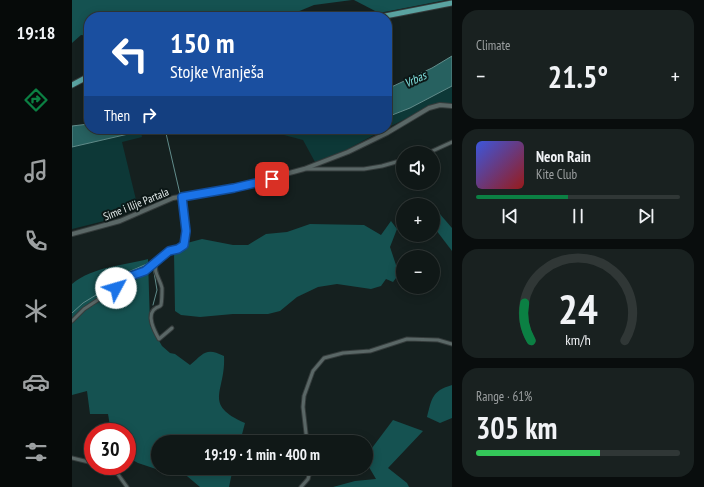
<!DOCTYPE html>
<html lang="en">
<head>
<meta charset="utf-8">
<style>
  body { margin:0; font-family:"PT Sans Narrow",sans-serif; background:#192120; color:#f1f3f6; height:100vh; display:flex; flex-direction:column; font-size:15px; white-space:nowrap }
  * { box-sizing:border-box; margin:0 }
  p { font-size:13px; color:#9ca0a1 }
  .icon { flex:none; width:22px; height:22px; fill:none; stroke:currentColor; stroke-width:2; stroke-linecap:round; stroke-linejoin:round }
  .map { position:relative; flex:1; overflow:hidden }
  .sheet { display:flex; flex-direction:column; gap:10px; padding:10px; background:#090d0d; width:252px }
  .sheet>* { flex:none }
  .guide { position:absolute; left:12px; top:12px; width:308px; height:122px; border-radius:16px; box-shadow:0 2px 10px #0003,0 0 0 1px #303736; background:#1a4fa0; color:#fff; overflow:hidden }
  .buttons { position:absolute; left:324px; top:146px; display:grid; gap:8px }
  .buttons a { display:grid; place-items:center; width:44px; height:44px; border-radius:50%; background:#101817; box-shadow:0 2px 10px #0003,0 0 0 1px #303736; font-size:20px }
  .speed { position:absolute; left:12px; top:423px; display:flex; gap:8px; font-size:20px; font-weight:700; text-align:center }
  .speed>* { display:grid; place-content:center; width:52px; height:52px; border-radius:50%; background:#101817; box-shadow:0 2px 10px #0003,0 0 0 1px #303736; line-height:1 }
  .speed .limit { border:6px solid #d22; background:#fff; color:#111 }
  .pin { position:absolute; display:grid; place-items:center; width:34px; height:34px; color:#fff; margin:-17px; border-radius:8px; box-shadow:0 2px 6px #0006 }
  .me { position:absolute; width:44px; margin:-22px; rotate:51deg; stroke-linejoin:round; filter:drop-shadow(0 0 3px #0008) }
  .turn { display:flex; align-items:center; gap:14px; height:84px; padding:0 20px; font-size:18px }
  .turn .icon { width:52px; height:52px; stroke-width:2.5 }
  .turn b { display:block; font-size:28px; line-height:34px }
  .then { display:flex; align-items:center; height:38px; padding:0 20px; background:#0003; gap:8px; font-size:15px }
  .big { font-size:30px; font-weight:700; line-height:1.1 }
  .sheet .widget { flex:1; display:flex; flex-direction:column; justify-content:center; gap:6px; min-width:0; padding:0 14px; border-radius:16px; background:#192120 }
  .sheet .dial { align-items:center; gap:0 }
  .dial svg { height:104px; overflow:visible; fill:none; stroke:#303736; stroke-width:7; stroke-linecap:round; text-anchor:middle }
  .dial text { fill:#f1f3f6; stroke:none }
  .song { display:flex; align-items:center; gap:12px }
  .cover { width:48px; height:48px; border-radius:6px; background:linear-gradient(135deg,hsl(230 70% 55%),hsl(0 70% 35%)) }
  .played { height:4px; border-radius:2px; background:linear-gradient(90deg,#0b8043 45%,#303736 45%) }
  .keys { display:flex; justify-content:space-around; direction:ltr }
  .heat { display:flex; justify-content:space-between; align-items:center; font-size:22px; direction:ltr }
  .charge { height:6px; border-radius:3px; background:linear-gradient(90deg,#34c759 61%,#303736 0) }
  .trip { position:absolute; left:79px; top:435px; width:222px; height:40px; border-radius:20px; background:#101817; box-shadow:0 2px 10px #0003,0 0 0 1px #303736; font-weight:700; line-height:40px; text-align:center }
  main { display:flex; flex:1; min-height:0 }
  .tab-bar { display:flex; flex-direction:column; width:72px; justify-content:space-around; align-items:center; background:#060a09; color:#9ca0a1 }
  .tab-bar .icon { width:28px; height:28px }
  .tab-bar .active { color:#0b8043 }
  .tab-bar b { font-size:18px; color:#f1f3f6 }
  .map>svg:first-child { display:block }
</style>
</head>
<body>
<main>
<nav class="tab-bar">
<b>19:18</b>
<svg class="icon active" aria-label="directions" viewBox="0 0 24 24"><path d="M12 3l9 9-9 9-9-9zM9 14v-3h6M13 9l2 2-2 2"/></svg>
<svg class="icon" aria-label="music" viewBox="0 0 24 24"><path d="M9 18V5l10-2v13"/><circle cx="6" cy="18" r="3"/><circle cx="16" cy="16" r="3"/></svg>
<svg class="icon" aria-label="phone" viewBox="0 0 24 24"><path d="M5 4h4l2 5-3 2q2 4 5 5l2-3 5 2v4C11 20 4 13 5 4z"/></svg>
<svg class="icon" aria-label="climate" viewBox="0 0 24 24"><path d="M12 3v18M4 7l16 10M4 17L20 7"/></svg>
<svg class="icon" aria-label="car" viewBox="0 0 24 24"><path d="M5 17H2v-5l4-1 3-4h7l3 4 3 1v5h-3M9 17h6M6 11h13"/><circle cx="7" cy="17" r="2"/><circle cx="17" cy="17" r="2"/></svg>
<svg class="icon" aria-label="filters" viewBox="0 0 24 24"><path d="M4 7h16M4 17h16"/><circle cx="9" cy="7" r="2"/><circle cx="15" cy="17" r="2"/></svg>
</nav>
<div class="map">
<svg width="380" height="487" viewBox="0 0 380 487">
  <rect width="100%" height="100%" fill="#15201f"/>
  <!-- green -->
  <g fill="#0d3837">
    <polygon points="380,86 380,106 373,103 363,104 315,128 315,117 338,108"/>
    <polygon points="210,129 223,129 224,133 233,135 243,130 313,129 274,150 243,162 231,140 212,135 187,134 187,131"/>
    <polygon points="69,131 70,137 50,142 66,208 36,220 0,229 0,147"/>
  </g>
  <!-- forest -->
  <g fill="#155251">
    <polygon points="0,0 280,0 242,5 213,17 17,17 17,36 9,35 0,43"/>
    <polygon points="282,0 374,0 307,13"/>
    <polygon points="361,212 367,213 380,228 380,251 361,226"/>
    <polygon points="319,221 325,229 318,247 327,274 321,282 314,279 309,286 299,289 265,284 246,287 225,297 208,311 196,314 161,314 128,317 109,315 103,311 102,252 107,250 115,243 130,239 161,245 176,245 194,234 215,232 238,224 292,225 309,235"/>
    <path d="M76,259L78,325L90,346L98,353L103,354L118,365C132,353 134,347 152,356C154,392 130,404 173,423L168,442H86V468H161L157,487H128L109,471L87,470L66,463L57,458L55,462V432H39L36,414H18L15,391L0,395V284C22,266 51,266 76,259Z"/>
    <path d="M380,385V418L368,423L355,417C360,398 360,391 380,385Z"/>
    <polygon points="321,420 351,431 316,468 335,483 337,487 261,487 283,481 304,479 294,462 294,456"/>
  </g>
  <!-- water -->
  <g fill="#276160" stroke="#618c8b">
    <polygon points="380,56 380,86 338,108 315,117 315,89 360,68"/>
    <polygon points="17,124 17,129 78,129 0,147 0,126"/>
  </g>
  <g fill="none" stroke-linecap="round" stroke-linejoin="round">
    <!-- stream -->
    <g stroke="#618c8b" stroke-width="1">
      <polyline points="93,129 108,194"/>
      <polyline points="81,305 85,290 81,266"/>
      <polyline points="0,313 11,303 42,284 54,273 84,260 93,251 107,245 111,239"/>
    </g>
    <defs>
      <g id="minor">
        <polyline points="356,153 380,142"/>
        <polyline points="234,169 292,169 310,166 331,160"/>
        <path d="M84,263C81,272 88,279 90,288C90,294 90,300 89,305C88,307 85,307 84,308C73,314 83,332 87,339L100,328"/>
        <polyline points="0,321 12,309 44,288 56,277 73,271 97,251 106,249 112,245 114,231 110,197"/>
        <polyline points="235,442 231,407 232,396 241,371 252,358 271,353 298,351 335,339 366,340 380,344"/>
        <polyline points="0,458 21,463"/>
        <polyline points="40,466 55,487"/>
        <polyline points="229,487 236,479 239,468"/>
      </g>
      <polyline id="tertiary" points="0,234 48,221 101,198 162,188 232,169 276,152 315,133 357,108 368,105 380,106"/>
      <g id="primary">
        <polyline points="308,17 380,3"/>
        <polyline points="0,85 17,76"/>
      </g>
    </defs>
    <!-- minor casing -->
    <use href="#minor" stroke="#353c3c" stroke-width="5"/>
    <!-- tertiary casing -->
    <use href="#tertiary" stroke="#353c3c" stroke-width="6"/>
    <!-- primary casing -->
    <use href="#primary" stroke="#353c3c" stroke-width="7"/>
    <!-- minor -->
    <use href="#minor" stroke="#5a6766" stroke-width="3"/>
    <!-- tertiary -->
    <use href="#tertiary" stroke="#5a6766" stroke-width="4"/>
    <!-- primary -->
    <use href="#primary" stroke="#5aa3a1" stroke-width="5"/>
  </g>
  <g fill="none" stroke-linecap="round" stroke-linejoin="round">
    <defs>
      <polyline id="route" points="44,288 56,277 73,271 97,251 106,249 112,245 114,231 110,197 162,188 200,179"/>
    </defs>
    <!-- route casing -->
    <use href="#route" stroke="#114b97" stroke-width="10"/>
    <!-- route -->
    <use href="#route" stroke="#1a73e8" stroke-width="7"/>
  </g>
  <g text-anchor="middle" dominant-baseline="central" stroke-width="4" stroke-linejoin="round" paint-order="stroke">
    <!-- street labels -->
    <g font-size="11" fill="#e9f0f0" stroke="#0c1716">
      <text transform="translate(64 204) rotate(-22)">Sime i Ilije Partala</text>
    </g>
    <!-- water labels -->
    <g font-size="12" font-style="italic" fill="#81e0de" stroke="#0c1716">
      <text transform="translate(343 79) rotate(-25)">Vrbas</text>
    </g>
  </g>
</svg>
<div class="buttons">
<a><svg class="icon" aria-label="sound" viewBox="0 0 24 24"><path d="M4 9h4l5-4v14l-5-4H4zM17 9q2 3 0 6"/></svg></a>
<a>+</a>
<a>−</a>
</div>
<div class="speed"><div class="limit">30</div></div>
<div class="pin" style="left:200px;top:179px;background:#d93025"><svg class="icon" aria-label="arrive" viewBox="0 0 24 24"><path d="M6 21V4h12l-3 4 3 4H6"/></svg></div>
<svg class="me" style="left:44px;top:288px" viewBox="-20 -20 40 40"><circle r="19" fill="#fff"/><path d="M0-13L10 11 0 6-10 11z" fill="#1a73e8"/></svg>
<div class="trip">19:19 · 1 min · 400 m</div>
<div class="guide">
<div class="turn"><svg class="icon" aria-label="left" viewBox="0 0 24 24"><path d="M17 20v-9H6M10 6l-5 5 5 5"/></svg><div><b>150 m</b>Stojke Vranješa</div></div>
<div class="then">Then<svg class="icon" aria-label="right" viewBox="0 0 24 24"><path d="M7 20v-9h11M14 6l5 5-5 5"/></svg></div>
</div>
</div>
<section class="sheet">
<div class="widget"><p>Climate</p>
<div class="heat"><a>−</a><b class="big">21.5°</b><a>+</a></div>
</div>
<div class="widget">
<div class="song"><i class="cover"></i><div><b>Neon Rain</b><p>Kite Club</p></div></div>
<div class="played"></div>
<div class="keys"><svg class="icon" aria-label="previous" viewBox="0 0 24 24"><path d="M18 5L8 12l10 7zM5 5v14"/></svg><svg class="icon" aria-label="pause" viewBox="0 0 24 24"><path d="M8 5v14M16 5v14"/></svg><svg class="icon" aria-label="next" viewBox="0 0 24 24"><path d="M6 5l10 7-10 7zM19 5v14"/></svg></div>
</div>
<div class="widget dial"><svg viewBox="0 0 100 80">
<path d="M14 69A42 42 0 1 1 86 69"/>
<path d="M14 69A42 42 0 0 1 9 40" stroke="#0b8043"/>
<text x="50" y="56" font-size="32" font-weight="700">24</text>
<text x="50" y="72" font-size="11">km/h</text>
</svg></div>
<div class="widget"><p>Range · 61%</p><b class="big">305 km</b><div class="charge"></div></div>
</section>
</main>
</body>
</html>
